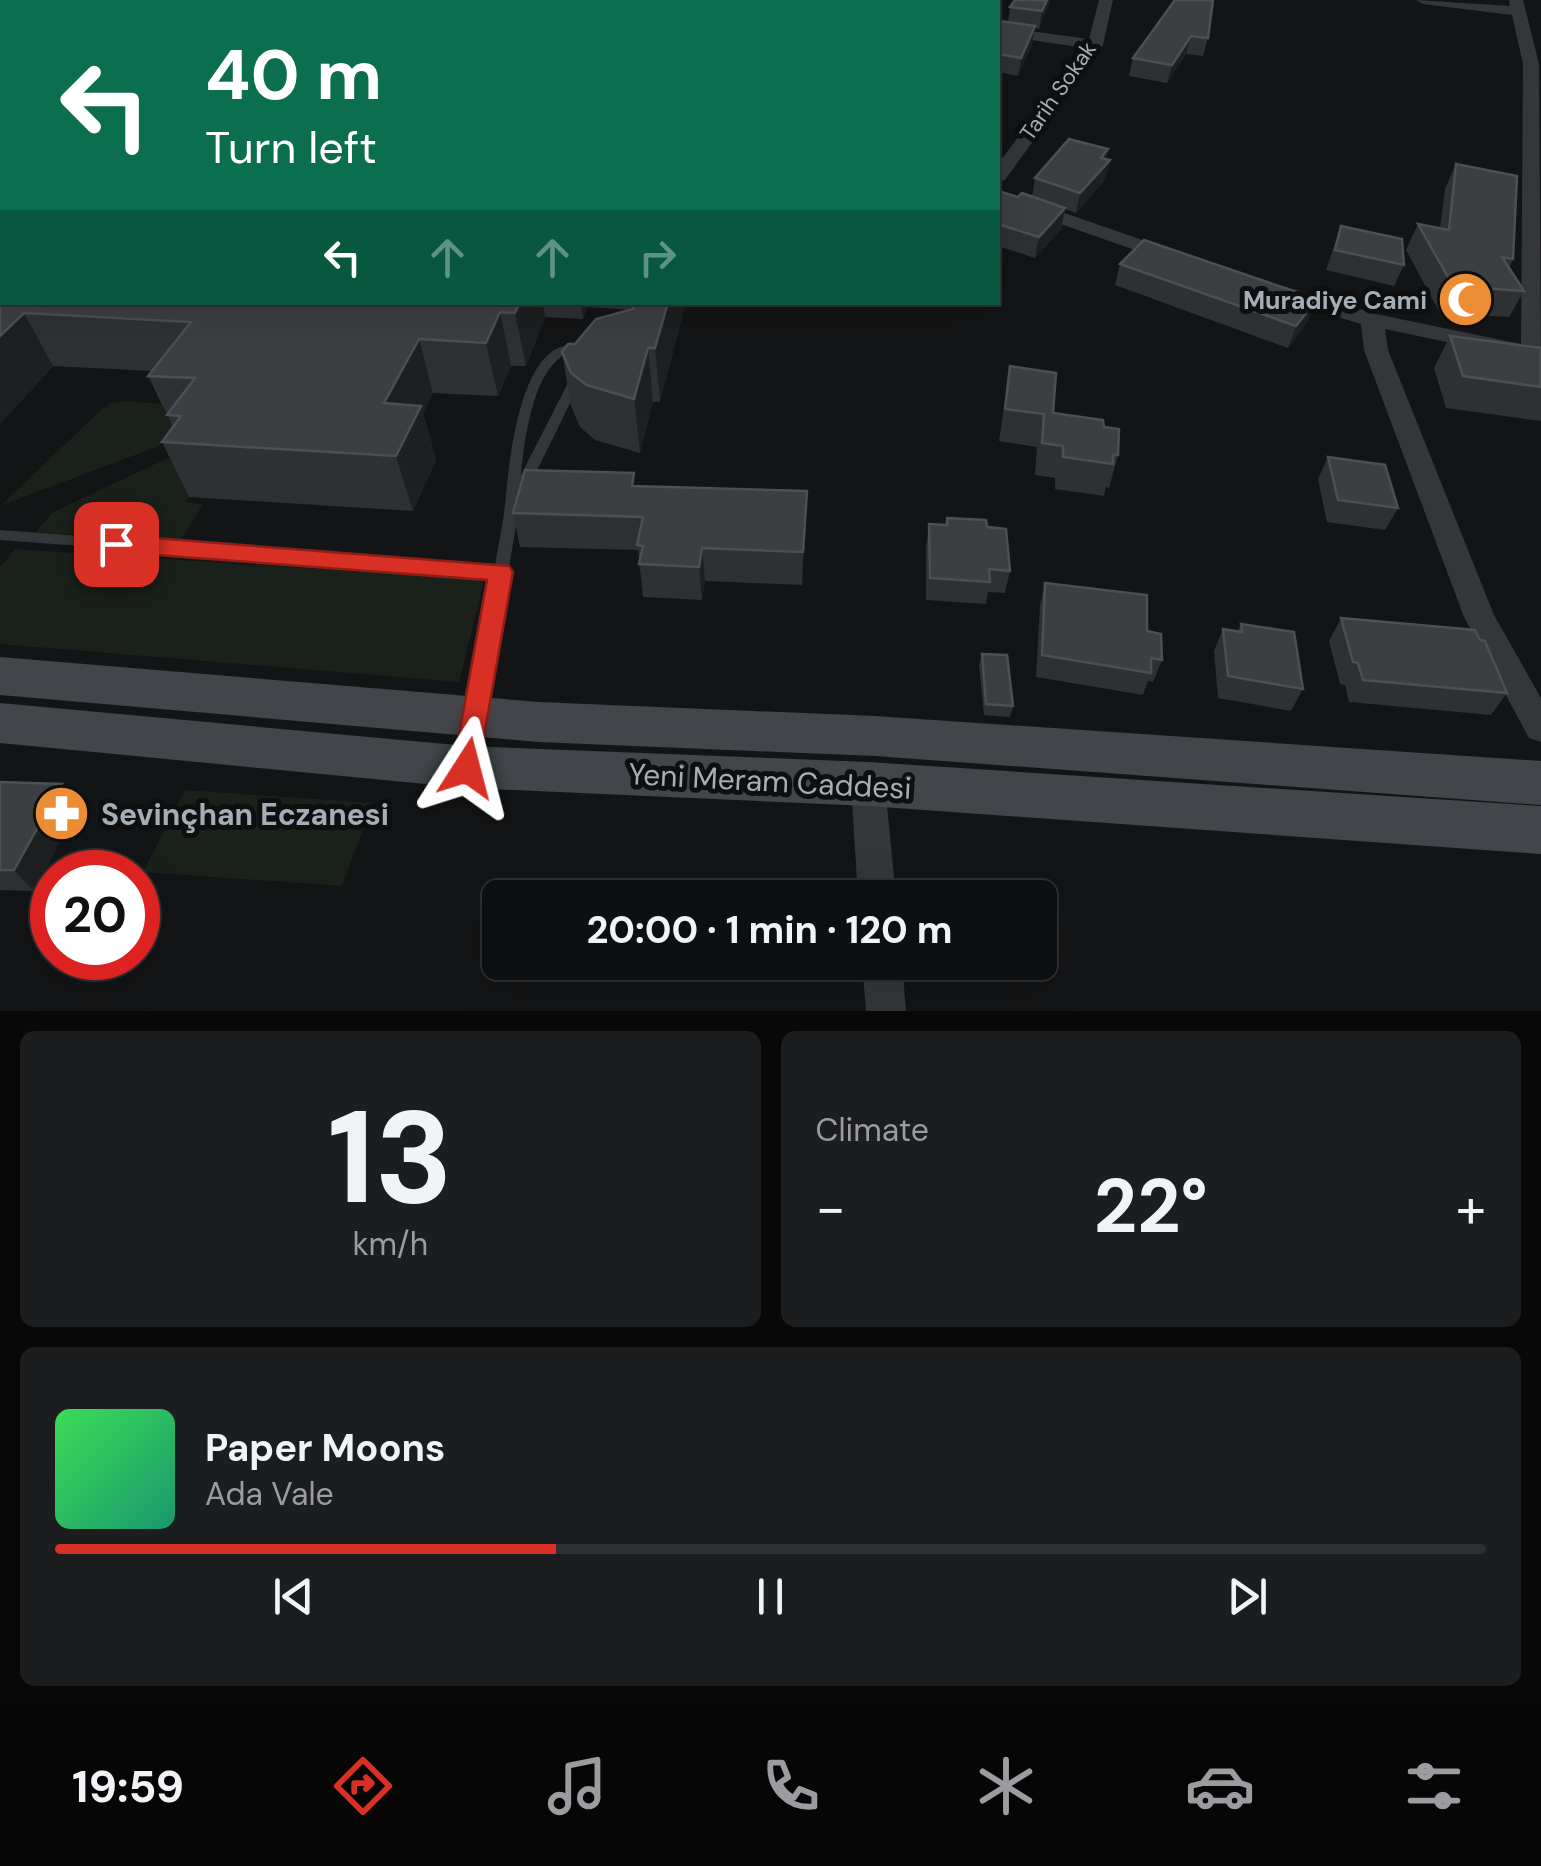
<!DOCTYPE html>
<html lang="en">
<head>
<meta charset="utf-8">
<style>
  body { margin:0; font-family:"DM Sans",sans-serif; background:#1c1d1e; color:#f1f3f6; height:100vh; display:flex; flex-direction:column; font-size:38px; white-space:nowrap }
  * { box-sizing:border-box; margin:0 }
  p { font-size:32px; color:#9b9c9f }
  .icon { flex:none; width:55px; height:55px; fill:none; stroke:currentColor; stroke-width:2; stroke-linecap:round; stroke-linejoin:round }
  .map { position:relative; height:1011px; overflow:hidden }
  .sheet { display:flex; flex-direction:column; gap:20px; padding:20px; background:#080809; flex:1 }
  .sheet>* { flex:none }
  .banner { position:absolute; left:0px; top:0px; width:1000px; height:305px; box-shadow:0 10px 40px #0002,0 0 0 2px #2e2f30; background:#0b6e4f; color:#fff; overflow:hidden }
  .speed { position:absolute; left:30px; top:850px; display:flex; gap:20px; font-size:50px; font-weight:700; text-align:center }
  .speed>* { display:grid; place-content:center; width:130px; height:130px; border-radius:50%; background:#0e0f10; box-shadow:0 10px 40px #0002,0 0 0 2px #2e2f30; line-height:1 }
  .speed .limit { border:15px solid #d22; background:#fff; color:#111 }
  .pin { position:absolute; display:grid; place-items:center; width:85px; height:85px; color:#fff; margin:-42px; border-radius:20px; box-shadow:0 5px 15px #0006 }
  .me { position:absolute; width:110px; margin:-55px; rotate:9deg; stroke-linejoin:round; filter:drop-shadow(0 0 8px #0008) }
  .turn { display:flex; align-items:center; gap:35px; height:210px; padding:0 40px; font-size:45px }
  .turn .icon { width:130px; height:130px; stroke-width:2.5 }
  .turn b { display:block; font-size:70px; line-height:85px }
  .lanes { display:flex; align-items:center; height:95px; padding:0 40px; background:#0003; justify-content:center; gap:50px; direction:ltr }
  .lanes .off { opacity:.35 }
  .big { font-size:75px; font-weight:700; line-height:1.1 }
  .sheet .widget { flex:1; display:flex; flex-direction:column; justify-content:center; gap:15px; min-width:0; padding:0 35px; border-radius:15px; background:#1c1d1e }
  .sheet .dial { align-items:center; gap:0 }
  .dial b { font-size:130px; line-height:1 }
  .song { display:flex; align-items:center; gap:30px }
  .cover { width:120px; height:120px; border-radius:15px; background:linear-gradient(135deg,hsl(130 70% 55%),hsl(160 70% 35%)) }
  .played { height:10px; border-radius:5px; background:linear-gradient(90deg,#d93025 35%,#2e2f30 35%) }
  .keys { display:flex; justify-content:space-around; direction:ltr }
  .heat { display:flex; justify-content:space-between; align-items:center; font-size:55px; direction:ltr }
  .sheet .tiles { flex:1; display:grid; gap:20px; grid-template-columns:1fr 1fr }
  .widget:last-child { grid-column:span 2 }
  .trip { position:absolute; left:482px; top:880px; width:575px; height:100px; border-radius:15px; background:#0e0f10; box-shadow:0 10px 40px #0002,0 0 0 2px #2e2f30; font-weight:700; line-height:100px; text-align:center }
  .tabs { display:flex; height:160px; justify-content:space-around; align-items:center; background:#060606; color:#9b9c9f }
  .tabs .icon { width:70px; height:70px }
  .tabs .selected { color:#d93025 }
  .tabs b { font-size:45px; color:#f1f3f6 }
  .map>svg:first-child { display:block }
</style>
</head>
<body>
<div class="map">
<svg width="1541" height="1011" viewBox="0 0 1541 1011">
  <rect width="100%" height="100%" fill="#131415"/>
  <!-- green -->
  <g fill="#1a201a">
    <polygon points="125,401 190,406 159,446 0,506 101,410 111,403"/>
    <polygon points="183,451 205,471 185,502 203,504 180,542 36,532 53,512"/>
    <polygon points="15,549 484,580 459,682 0,644 0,567"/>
    <polygon points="185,790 373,803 342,886 143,872"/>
  </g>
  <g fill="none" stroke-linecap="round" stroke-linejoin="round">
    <!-- lane -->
    <path fill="#34363a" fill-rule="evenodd" d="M581,343L587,347L585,349C577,351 569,352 562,356C532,377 524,441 521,475L571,377L577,373L581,374L583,377L519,507L477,762L474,767L468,769L462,767L459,762L493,577L0,540V530L495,566C498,546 503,525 505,505C509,465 517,368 558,348C564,345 574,345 581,343Z"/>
    <!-- street -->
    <g fill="#34363a" fill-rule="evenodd">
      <polygon points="1099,0 1113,0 1103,45 1005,180 998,182 998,164 1085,48 998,35 998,27 1089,39"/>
      <polygon points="1416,0 1510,6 1509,0 1523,0 1539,64 1541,362 1385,329 1388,350 1494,615 1541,698 1541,742 1529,738 1464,617 1364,350 1361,324 1272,297 1269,292 1280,285 1376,314 1521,344 1523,64 1512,15 1423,4"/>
      <polygon points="2,34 2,45 0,46 0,35"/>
      <polygon points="998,190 1180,253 1184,257 1173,263 1166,261 998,202"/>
      <polygon points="868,769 880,773 885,784 896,898 858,898 851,784 856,773"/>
      <polygon points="862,962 902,962 906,1011 866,1011"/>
    </g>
    <!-- secondary -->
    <g fill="#42464a" fill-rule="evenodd">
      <polygon points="0,657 539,702 875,716 1541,761 1541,805 875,756 539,742 0,695"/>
      <polygon points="0,703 467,746 868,762 1541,806 1541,854 868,806 467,788 0,743"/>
    </g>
  </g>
  <!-- wall -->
  <g fill="#2f3033">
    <polygon points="0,0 595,0 589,2 2,2 2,21 0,21"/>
    <polygon points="1015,0 1050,0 1039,29 1035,28 1032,44 1018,76 998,72 998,25 1008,22 1010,7"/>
    <polygon points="1175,0 1208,38 1203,56 1186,54 1167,83 1129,76 1133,58"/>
    <polygon points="1108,149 1106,159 1110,160 1105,180 1076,213 1065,209 1061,229 1035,258 998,246 998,191 1018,197 1032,197 1035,178"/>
    <polygon points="1456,164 1513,259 1509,268 1524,291 1509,317 1440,313 1406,250 1418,224 1440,228 1445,189"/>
    <polygon points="1341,226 1404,265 1394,286 1326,270"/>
    <polygon points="1120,264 1308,321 1288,348 1115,285"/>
    <polygon points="0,271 2,302 686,302 660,402 653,402 640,453 595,440 580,427 571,406 562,352 632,310 587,307 583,319 545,317 526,366 511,366 498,396 433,393 423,413 436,460 413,511 189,497 162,442 173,427 148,376 152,371 53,366 0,424"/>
    <polygon points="1450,336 1541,348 1541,421 1446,408 1434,368"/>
    <polygon points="1010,366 1053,413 1104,427 1118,455 1109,488 1106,487 1104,496 1055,489 1055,478 1035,475 1037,447 999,441"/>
    <polygon points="1328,457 1398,508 1385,530 1327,522 1318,479"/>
    <polygon points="636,487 807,491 802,585 705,581 702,600 643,597 638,550 520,547 513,513"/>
    <polygon points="947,518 987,527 1010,571 1005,593 988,592 986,604 926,600 926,547 929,524 945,525"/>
    <polygon points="1045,583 1147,631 1162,660 1153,682 1148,681 1143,695 1036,677 1040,605"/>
    <polygon points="1341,618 1507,693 1491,715 1349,702 1345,685 1340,684 1329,641"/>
    <polygon points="1241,624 1303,689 1291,711 1218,698 1214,651 1223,629 1237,632"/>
    <polygon points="982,654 1013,706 1010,717 984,715 979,665"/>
    <polygon points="0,782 62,784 79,805 34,891 0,890"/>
  </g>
  <!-- shaded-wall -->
  <g fill="#1e1f21">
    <polygon points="134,0 161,0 162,2 129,2"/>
    <polygon points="561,0 595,0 589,2 562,2"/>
    <polygon points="1047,0 1050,0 1049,5 1039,29 1042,11"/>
    <polygon points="1035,26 1032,44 1018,76 1021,58"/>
    <polygon points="1191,36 1186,54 1167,83 1172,65"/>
    <polygon points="1108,149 1104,166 1110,160 1105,180 1076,213 1080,193 1101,158"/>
    <polygon points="1065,208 1061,229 1035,258 1039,237"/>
    <polygon points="1317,299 1308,321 1288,348 1296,326"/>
    <polygon points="520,302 543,302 545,317 526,366 515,313"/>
    <polygon points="581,302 587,302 587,307 583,319"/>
    <polygon points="668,302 686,302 660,402 655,348"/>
    <polygon points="500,312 511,366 498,396 486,343"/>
    <polygon points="24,313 53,366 0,424 0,336"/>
    <polygon points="419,339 433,393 423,413 436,460 413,511 396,456 384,403"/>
    <polygon points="648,348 653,402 640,453 634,399"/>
    <polygon points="807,491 806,524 802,585 803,552"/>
    <polygon points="702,548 705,581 702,600 699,567"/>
    <polygon points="62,784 79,805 34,891 14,870"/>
  </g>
  <!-- building -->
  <g fill="#3c3e41" stroke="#4c4f53" stroke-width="2.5">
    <polygon points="0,0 134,0 129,2 0,2"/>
    <polygon points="187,0 576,0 569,2 194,2"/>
    <polygon points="753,0 949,0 947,2 750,2"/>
    <polygon points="1015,0 1047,0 1042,11 1010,7"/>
    <polygon points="1175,0 1213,0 1208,38 1191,36 1172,65 1133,58"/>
    <polygon points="1000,21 1035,26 1021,58 998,54 998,25"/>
    <polygon points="1069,139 1108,149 1101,158 1110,160 1080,193 1035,178"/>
    <polygon points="1456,164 1517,176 1513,259 1502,257 1524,291 1453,286 1418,224 1449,230"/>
    <polygon points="998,191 1018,197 1022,193 1065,208 1039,237 998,224"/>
    <polygon points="1341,226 1402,239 1404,265 1335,250"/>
    <polygon points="1144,240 1317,299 1296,326 1120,264"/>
    <polygon points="2,269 2,302 520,302 515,313 500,312 486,343 419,339 384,403 421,406 396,456 162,442 181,416 167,415 195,378 148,376 191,322 24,313 0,336 0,271"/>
    <polygon points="635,302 668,302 655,348 648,348 634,399 587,385 571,373 562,352 568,344 575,344 596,319 633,309"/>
    <polygon points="1450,336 1541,348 1541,387 1463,376"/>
    <polygon points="1010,366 1056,373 1053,413 1103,420 1104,427 1119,429 1118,455 1113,455 1113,464 1063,457 1063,446 1042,443 1044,414 1005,409"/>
    <polygon points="1328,457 1385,465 1398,508 1338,500"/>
    <polygon points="525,470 634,473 632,486 807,491 803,552 702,548 699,567 639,564 643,546 637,545 643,517 513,513"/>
    <polygon points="947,518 986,520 987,527 1006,529 1010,571 989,569 990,582 930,578 929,524 947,525"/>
    <polygon points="1045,583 1147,595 1147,631 1161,634 1162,660 1151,658 1151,673 1042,655"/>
    <polygon points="1341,618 1475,630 1480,640 1485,641 1507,693 1363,680 1358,663 1353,662"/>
    <polygon points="1241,624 1294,632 1303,689 1228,676 1223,629 1242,632"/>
    <polygon points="982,654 1007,655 1013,706 986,704"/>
    <polygon points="0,782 62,784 14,870 0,870"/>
  </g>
  <!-- route -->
  <polygon fill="#d93025" stroke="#8d1f18" stroke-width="2.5" points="116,535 509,566 513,572 477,776 467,780 457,776 453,768 487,580 116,552 104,544"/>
  <!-- icons -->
  <defs>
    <symbol id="mosque-disc" viewBox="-11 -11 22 22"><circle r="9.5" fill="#ec8c34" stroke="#0e0f10"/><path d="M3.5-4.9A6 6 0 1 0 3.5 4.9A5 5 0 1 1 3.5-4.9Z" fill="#fff"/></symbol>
    <symbol id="pharmacy-disc" viewBox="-11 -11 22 22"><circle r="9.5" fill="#ec8c34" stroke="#0e0f10"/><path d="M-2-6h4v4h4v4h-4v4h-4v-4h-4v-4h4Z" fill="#fff"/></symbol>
  </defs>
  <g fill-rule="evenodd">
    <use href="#mosque-disc" x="1434" y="268" width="63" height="63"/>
    <use href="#pharmacy-disc" x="30" y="782" width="63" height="63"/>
  </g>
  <g text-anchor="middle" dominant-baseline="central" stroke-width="10" stroke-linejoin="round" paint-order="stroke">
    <!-- far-street labels -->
    <g font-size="22" fill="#a5adb5" stroke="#0e0f10">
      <text transform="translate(1058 91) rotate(-55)">Tarih Sokak</text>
    </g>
    <!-- poi labels -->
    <g font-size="25" font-weight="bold" fill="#a5adb5" stroke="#0e0f10" text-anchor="end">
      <text x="1427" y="300">Muradiye Cami</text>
    </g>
    <!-- near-street labels -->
    <g font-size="30" fill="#a5adb5" stroke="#0e0f10">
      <text transform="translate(770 781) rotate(3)">Yeni Meram Caddesi</text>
    </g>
    <!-- near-poi labels -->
    <g font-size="30" font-weight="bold" fill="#a5adb5" stroke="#0e0f10" text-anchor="start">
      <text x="101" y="814">Sevinçhan Eczanesi</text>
    </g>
  </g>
</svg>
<div class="speed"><div class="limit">20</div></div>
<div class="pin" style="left:116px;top:544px;background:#d93025"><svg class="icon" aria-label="arrive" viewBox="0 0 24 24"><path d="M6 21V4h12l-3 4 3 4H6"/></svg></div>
<svg class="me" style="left:467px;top:768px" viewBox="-20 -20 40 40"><path d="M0-17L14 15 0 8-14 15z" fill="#d93025" stroke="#fff" stroke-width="4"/></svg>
<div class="trip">20:00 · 1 min · 120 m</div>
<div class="banner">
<div class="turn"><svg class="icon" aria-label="left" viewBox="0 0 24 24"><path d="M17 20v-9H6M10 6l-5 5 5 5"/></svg><div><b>40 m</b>Turn left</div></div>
<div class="lanes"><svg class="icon" aria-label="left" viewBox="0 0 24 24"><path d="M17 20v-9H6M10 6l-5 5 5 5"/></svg><svg class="icon off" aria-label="ahead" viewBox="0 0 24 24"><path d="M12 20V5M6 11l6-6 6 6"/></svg><svg class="icon off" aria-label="ahead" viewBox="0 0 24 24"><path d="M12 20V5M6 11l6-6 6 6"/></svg><svg class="icon off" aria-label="right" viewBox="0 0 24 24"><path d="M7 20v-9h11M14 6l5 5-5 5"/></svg></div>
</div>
</div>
<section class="sheet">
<div class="tiles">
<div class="widget dial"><b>13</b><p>km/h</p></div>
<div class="widget"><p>Climate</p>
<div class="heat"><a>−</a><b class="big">22°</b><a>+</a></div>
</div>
<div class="widget">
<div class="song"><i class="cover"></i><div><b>Paper Moons</b><p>Ada Vale</p></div></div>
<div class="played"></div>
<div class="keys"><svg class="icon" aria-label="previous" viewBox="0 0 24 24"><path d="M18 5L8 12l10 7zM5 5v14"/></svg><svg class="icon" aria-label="pause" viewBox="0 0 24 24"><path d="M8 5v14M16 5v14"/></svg><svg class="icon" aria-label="next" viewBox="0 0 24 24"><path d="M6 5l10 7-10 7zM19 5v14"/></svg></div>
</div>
</div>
</section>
<nav class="tabs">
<b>19:59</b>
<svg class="icon selected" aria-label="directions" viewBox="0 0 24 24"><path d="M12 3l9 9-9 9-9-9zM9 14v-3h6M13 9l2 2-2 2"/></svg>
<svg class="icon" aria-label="music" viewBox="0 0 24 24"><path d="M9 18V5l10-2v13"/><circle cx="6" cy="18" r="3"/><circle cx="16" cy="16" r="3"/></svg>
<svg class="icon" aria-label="phone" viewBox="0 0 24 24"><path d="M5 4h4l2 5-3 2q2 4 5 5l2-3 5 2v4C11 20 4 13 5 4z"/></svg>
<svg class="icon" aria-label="climate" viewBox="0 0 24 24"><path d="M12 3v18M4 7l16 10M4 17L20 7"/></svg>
<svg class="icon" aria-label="car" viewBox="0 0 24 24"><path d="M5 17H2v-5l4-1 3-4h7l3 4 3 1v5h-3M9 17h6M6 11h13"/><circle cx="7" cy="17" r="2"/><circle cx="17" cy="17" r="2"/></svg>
<svg class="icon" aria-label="filters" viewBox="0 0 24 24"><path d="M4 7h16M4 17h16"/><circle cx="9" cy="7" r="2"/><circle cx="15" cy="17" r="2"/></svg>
</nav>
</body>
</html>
